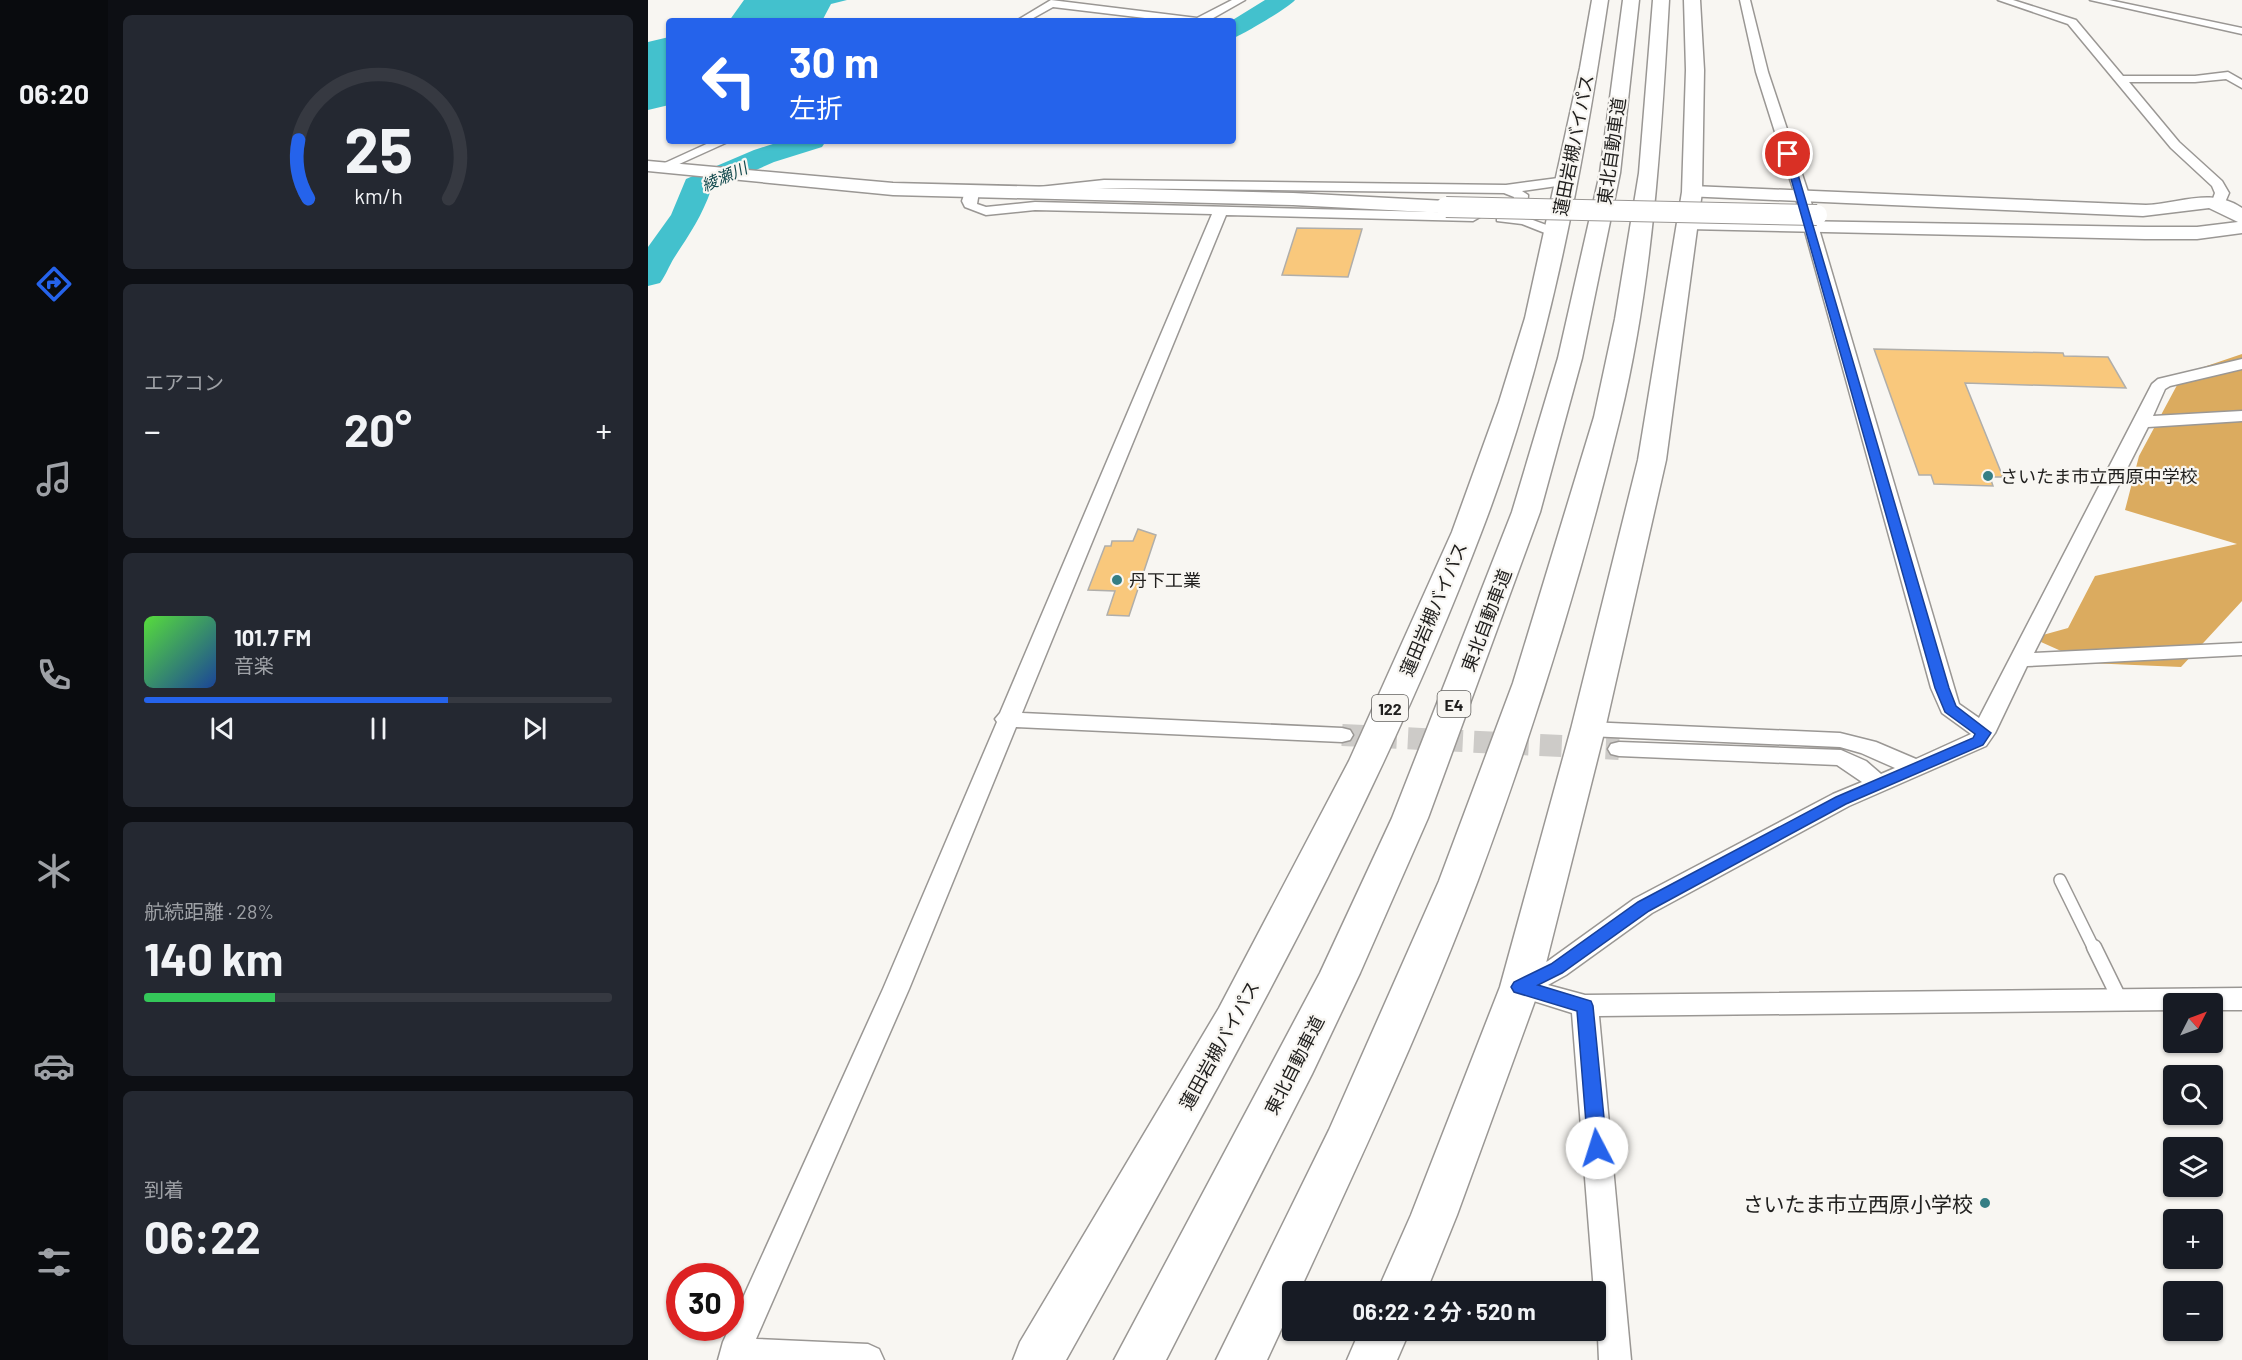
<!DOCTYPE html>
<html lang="ja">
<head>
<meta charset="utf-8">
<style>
  body { margin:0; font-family:Barlow,"Noto Sans JP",sans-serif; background:#242831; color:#f1f3f6; height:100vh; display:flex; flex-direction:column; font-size:22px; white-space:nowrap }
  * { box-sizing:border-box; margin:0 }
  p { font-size:20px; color:#9ea1a6 }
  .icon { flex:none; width:33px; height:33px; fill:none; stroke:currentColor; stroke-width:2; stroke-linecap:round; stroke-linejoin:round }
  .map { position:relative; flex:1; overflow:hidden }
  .drawer { display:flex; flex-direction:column; gap:15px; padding:15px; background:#0d0f14; width:540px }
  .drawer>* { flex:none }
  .top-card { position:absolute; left:18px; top:18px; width:570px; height:126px; border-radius:6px; box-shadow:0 2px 4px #0004; background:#2563eb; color:#fff; overflow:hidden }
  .needle { width:39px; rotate:48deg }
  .tools { position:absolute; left:1515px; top:993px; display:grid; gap:12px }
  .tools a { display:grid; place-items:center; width:60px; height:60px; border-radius:6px; background:#171b24; box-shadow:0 2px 4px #0004; font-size:30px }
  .speed { position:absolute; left:18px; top:1263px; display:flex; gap:12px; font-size:30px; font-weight:700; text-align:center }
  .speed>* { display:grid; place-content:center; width:78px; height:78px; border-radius:50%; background:#171b24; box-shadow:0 2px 4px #0004; line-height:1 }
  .speed .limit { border:9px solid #d22; background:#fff; color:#111 }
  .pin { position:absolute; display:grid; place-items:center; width:51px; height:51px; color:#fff; margin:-26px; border:3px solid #fff; border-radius:50%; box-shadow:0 2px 6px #0007 }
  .me { position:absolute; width:66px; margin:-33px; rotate:355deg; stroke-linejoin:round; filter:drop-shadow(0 0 4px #0008) }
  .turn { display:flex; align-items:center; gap:21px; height:126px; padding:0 24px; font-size:27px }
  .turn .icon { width:78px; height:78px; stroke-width:2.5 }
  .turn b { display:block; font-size:42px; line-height:51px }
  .big { font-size:45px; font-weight:700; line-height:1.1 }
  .drawer .card { flex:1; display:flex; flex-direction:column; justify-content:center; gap:9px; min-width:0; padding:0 21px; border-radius:9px; background:#242831 }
  .drawer .dial { align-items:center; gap:0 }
  .dial svg { height:156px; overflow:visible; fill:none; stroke:#363941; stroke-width:7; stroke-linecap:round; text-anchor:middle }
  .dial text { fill:#f1f3f6; stroke:none }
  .song { display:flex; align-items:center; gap:18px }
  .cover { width:72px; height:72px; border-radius:9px; background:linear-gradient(135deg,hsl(110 70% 55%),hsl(220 70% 35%)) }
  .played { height:6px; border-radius:3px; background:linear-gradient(90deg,#2563eb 65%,#363941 65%) }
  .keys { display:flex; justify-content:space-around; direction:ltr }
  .heat { display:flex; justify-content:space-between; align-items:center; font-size:33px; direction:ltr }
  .charge { height:9px; border-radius:4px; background:linear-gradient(90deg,#34c759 28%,#363941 0) }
  .trip { position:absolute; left:634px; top:1281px; width:324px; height:60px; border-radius:6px; background:#171b24; box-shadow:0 2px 4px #0004; font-weight:700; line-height:60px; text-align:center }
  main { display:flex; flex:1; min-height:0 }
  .tabs { display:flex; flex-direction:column; width:108px; justify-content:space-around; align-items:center; background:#090b0e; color:#9ea1a6 }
  .tabs .icon { width:42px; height:42px }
  .tabs .active { color:#2563eb }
  .tabs b { font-size:27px; color:#f1f3f6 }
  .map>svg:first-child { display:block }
</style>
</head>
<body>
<main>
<nav class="tabs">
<b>06:20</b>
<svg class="icon active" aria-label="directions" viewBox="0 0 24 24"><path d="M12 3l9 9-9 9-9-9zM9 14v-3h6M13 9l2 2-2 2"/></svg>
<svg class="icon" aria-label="music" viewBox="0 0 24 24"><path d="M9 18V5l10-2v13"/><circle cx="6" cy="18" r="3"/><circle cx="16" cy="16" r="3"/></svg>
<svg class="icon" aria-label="phone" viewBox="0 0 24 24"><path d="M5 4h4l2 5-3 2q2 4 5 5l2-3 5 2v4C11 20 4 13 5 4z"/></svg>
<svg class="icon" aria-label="climate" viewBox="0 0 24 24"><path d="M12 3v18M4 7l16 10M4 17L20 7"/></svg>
<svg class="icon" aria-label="car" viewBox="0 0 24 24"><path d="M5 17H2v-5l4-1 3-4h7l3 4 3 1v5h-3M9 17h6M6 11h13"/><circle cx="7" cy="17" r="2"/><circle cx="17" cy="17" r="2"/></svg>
<svg class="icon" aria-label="filters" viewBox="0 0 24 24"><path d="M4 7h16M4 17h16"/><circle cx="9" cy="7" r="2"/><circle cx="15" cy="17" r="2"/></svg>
</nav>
<section class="drawer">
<div class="card dial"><svg viewBox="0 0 100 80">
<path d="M14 69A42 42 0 1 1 86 69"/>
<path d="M14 69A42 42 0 0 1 9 39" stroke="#2563eb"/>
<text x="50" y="56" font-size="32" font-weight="700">25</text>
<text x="50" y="72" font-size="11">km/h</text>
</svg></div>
<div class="card"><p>エアコン</p>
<div class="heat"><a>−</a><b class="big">20°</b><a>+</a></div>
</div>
<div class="card">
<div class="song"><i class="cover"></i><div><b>101.7 FM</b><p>音楽</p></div></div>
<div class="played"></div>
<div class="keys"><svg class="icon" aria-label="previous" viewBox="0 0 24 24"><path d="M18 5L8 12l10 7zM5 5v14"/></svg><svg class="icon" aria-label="pause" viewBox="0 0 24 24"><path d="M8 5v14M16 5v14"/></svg><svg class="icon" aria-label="next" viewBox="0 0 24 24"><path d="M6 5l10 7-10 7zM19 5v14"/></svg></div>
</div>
<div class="card"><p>航続距離 · 28%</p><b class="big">140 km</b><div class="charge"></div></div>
<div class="card"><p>到着</p><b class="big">06:22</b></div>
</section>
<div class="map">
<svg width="1594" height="1360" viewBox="0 0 1594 1360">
  <rect width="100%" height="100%" fill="#f8f6f2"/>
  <!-- forest -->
  <polygon fill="#dbab5f" points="1594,354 1594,601 1533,667 1440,663 1384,638 1420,628 1447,576 1589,544 1477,510 1491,456 1535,374"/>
  <!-- water -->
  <g fill="#43c1cd">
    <polygon points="96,0 199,0 183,4 174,21 81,21"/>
    <polygon points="21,37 21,105 0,110 0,42"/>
  </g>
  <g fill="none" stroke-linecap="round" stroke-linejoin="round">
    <!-- river -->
    <g fill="#43c1cd" fill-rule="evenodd">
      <path d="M617,0H647C643,6 593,36 585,38V21H583Z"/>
      <path d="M134,141H178L174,147L126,162L63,190C54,216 41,235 26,258C21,266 18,275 12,283L0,286V247L23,215L38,179L106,150Z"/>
    </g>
  </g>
  <!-- building -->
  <g fill="#f9c87c" stroke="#b0aeaa" stroke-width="1.5">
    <polygon points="649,228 714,229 700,277 634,275"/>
    <polygon points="1226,349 1415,353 1416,356 1460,357 1478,388 1317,383 1355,477 1342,477 1345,486 1286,484 1283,475 1271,475"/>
    <polygon points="490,529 508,535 481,616 459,615 467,591 440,590 457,546 463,546 464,541 485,541"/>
  </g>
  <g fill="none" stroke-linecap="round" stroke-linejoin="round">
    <!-- street-tunnel -->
    <polyline stroke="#cdcbc8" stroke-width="22" stroke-dasharray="22 11" stroke-linecap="butt" points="694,735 971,749"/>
    <defs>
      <polyline id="lane-far1" points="1412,880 1446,949"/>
      <polyline id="lane" points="1446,947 1472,1000"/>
      <g id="street">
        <polygon points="403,0 549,18 584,0 597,0 560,21 522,21 405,7 380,21 368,21"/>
        <polygon points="1092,0 1102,0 1120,72 1161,195 1311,704 1331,718 1504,384 1510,379 1594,359 1594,369 1522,386 1517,389 1505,416 1594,411 1594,421 1500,427 1386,653 1594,643 1594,655 1379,666 1347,733 1338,746 1201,806 1004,913 918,975 900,985 937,995 1594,988 1594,1010 1564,1010 1564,1004 1526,1004 1526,1010 951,1016 983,1360 951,1360 948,1292 946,1292 924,1013 863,994 859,987 863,980 900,961 986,899 1185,794 1214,782 1189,765 971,756 963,754 960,749 963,744 971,742 1193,750 1218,761 1233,774 1247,768 1213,753 1192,747 940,736 932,734 929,729 932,724 940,722 1192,733 1228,742 1268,759 1323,734 1294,713 1283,688 1147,195 1108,72"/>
        <polygon points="1350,0 1365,0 1428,20 1475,76 1547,76 1580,72 1594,80 1594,88 1578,79 1547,82 1481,82 1531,142 1574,181 1581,193 1575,207 1565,207 1563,204 1567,193 1564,186 1523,148 1420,24"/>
        <polygon points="1442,0 1461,0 1594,28 1594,34"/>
        <polygon points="65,141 82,141 18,170 14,171 8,167"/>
        <polygon points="918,177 924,181 923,184 874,191 880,195 879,212 874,216 912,230 912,236 907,237 874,224 849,221 849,215 865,210 866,197 856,193 456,188 391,195 384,191 391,187 456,180 858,185"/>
        <polygon points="324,188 331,192 329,204 338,207 387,202 825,213 832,217 825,221 578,215 374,713 694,728 702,730 705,735 702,740 694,742 368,727 261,989 108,1339 220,1344 231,1349 236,1360 70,1360 75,1342 235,989 349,722 347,719 352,713 564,214 387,210 338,215 317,207 314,201 317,192"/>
      </g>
      <g id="secondary">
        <polygon points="0,161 245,183 645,193 798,201 807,207 798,213 645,205 245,195 0,171"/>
        <path d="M1044,186L1498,205C1531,204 1563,187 1594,208V233L1549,239H1497L1040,229L1030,223L1033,219L1497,227H1549L1590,222L1561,208L1495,216L1037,196L1035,192L1037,188Z"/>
      </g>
      <g id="highway">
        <path d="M944,0H960C933,180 899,362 833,533C723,822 568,1091 418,1360H365L372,1342L571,1008L701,761L804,532L851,402L877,318L932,68Z"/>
        <polygon points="975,0 991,0 972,173 934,358 892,512 780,818 712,973 664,1074 518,1360 466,1360 672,973 744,818 864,512 910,358 952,173"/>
        <path d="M1005,0H1021C1013,140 1005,281 972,418C934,574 886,729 830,880C777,1020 714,1156 651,1292H645V1304L619,1360H568L681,1130L791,881L865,683L946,417L967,319L991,173Z"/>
        <polygon points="1036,0 1052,0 1056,70 1054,192 1018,460 957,729 892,987 809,1215 778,1292 729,1292 763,1215 852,987 923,729 990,460 1034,192 1038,70"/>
        <polygon points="712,1330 762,1330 749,1360 699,1360"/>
      </g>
    </defs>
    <!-- lane-far1 casing -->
    <use href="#lane-far1" stroke="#9a9794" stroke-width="14"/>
    <!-- lane casing -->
    <use href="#lane" stroke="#9a9794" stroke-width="17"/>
    <!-- street casing -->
    <use href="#street" stroke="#9a9794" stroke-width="3"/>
    <!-- secondary casing -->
    <use href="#secondary" stroke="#9a9794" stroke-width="3"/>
    <!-- highway casing -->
    <use href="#highway" stroke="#9a9794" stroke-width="3"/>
    <!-- lane-far1 -->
    <use href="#lane-far1" stroke="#fff" stroke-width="11"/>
    <!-- lane -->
    <use href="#lane" stroke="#fff" stroke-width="14"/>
    <!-- street -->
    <use href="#street" fill="#fff" fill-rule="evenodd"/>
    <!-- secondary -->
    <use href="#secondary" fill="#fff" fill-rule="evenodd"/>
    <!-- highway -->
    <use href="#highway" fill="#fff" fill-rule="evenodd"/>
    <defs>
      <polyline id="secondary-bridge" points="798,207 1169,215"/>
    </defs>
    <!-- secondary-bridge casing -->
    <use href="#secondary-bridge" stroke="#9a9794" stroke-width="22" stroke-linecap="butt"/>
    <!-- secondary-bridge -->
    <use href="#secondary-bridge" stroke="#fff" stroke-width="20"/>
  </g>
  <!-- route -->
  <polygon fill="#2563eb" stroke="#184099" stroke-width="1.5" points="1140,152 1144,154 1301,688 1308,706 1343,733 1335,745 1198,804 1001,911 914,973 890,985 943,1001 945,1006 959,1148 956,1154 949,1156 943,1154 940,1148 929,1011 866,992 863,987 866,982 903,964 990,902 1188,797 1325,738 1327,734 1297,712 1287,688 1136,154"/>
  <!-- markers -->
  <g fill="#357e84" stroke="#f8f6f2" stroke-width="2">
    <circle cx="1340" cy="476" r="6"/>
    <circle cx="469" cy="580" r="6"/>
    <circle cx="1337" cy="1203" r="6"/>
  </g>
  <g text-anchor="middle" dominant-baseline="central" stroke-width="4.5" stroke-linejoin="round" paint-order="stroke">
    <!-- far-water labels -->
    <g font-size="16" font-style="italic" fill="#144b4f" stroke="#f8f6f2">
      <text transform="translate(76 176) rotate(-24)">綾瀬川</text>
    </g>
    <!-- shield labels -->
    <g fill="#f8f6f2" stroke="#62605e" stroke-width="1.5">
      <rect x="789.5" y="691" width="33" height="26" rx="4.5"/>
      <rect x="724" y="695" width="36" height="26" rx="4.5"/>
    </g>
    <g font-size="16" font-weight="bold" fill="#21201f">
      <text x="806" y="704">E4</text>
      <text x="742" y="708">122</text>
    </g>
    <!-- street labels -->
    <g font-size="18" fill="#21201f" stroke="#f8f6f2">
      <text transform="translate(925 145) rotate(-79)">蓮田岩槻バイパス</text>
      <text transform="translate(963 151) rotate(-82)">東北自動車道</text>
      <text transform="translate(785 609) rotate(-67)">蓮田岩槻バイパス</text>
      <text transform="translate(838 620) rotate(-69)">東北自動車道</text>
      <text transform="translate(571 1045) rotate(-61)">蓮田岩槻バイパス</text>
      <text transform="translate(646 1065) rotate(-63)">東北自動車道</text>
    </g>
    <!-- poi labels -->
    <g font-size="18" fill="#21201f" stroke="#f8f6f2" text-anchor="start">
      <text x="1352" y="476">さいたま市立西原中学校</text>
      <text x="481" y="580">丹下工業</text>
    </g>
    <!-- near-poi labels -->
    <g font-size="21" fill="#21201f" stroke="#f8f6f2" text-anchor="end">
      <text x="1325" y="1203">さいたま市立西原小学校</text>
    </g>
  </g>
</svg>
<div class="tools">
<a><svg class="needle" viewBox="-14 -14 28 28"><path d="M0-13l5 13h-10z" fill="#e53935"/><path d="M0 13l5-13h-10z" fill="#9ea1a6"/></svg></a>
<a><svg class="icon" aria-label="search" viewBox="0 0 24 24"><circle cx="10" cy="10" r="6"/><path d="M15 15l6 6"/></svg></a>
<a><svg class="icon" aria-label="layers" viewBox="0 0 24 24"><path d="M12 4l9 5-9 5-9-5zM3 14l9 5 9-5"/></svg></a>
<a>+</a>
<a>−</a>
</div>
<div class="speed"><div class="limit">30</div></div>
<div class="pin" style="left:1140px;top:154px;background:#d93025"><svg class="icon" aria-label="arrive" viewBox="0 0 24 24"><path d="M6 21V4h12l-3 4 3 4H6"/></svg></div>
<svg class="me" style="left:949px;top:1148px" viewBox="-20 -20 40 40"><circle r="19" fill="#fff"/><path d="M0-13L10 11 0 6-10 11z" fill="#2563eb"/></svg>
<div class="trip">06:22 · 2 分 · 520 m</div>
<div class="top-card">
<div class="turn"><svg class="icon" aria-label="left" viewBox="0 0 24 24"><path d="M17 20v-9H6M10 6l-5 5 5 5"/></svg><div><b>30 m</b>左折</div></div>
</div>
</div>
</main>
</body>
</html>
